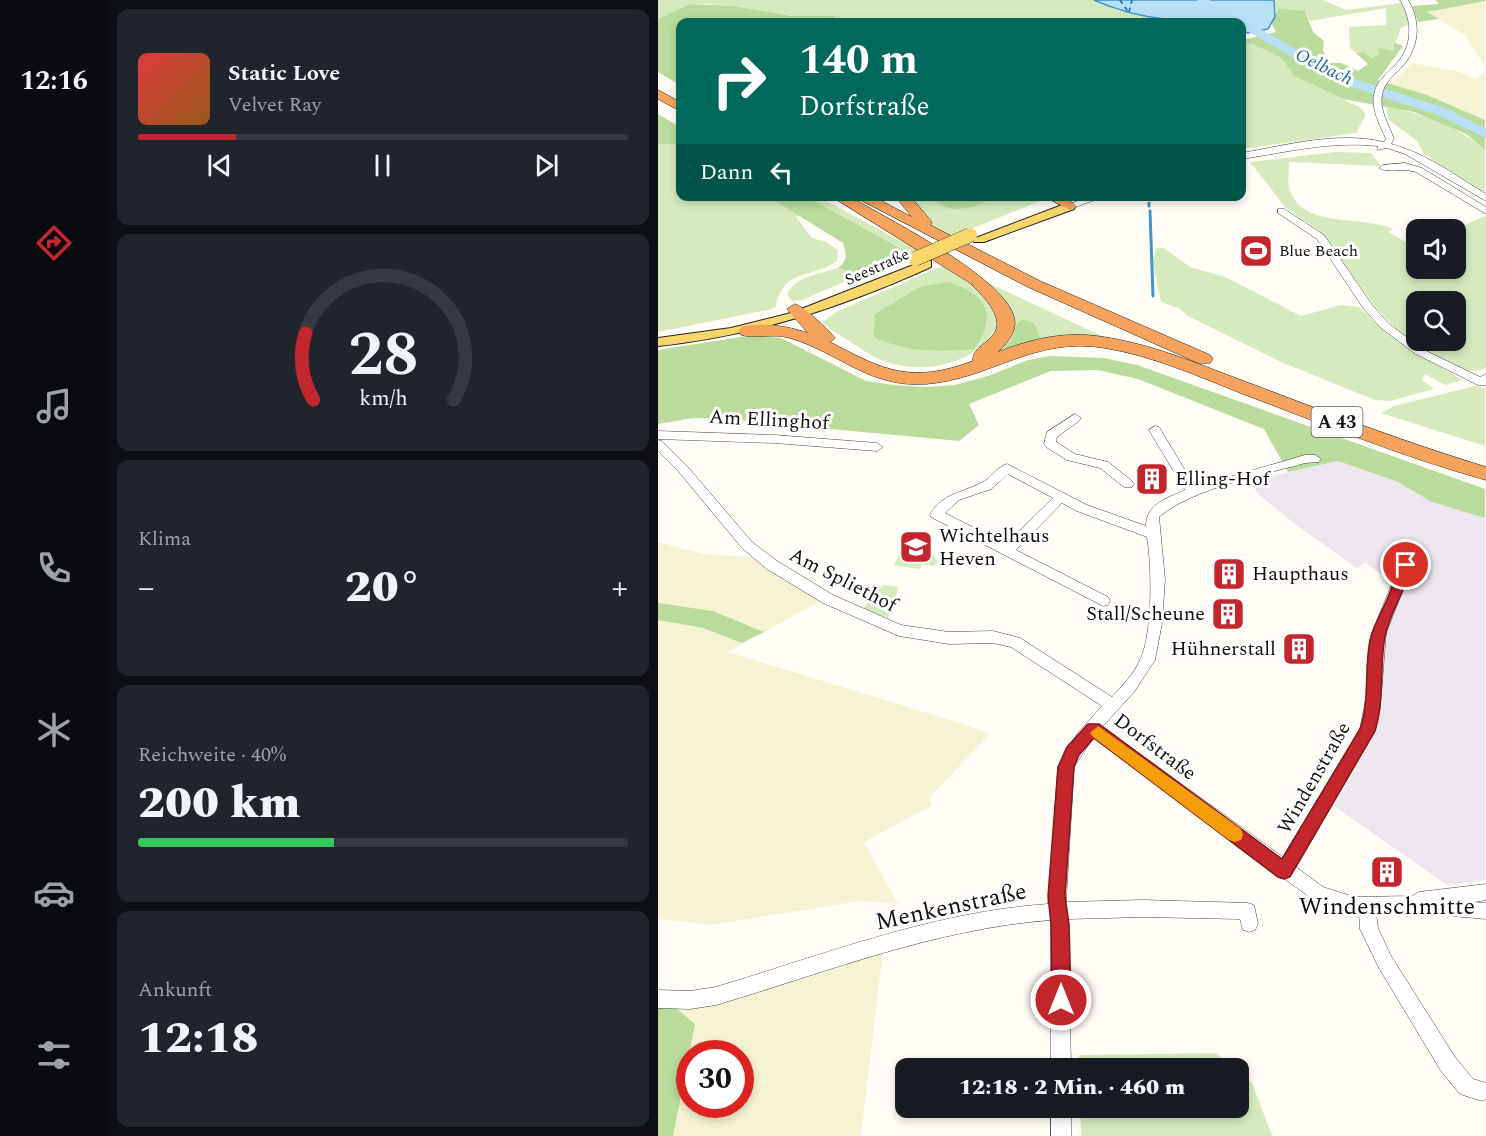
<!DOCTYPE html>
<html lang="de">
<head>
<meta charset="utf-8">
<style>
  body { margin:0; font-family:Spectral,serif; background:#20242c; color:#f1f3f6; height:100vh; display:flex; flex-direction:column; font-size:22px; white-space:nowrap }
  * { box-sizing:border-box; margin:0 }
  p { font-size:20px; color:#9ea1a6 }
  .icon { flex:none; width:33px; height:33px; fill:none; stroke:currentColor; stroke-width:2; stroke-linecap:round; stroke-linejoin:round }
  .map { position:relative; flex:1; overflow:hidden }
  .side { display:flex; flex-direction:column; gap:9px; padding:9px; background:#0d0f14; width:550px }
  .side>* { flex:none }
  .hud { position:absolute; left:18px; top:18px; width:570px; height:183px; border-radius:12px; box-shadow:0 3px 9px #0003; background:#00695c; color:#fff; overflow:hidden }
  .controls { position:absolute; left:748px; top:219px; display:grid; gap:12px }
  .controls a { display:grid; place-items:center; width:60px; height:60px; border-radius:12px; background:#171b24; box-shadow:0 3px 9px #0003; font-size:30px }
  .speed { position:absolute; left:18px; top:1040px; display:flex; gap:12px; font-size:30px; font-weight:700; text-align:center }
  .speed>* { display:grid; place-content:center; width:78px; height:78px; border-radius:50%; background:#171b24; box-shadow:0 3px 9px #0003; line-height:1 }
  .speed .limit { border:9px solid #d22; background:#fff; color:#111 }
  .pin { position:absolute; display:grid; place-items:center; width:51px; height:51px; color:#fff; margin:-26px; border:3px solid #fff; border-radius:50%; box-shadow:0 2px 6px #0007 }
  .me { position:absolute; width:66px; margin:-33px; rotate:0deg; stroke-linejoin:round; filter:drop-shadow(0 0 4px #0008) }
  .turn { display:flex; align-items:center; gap:21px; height:126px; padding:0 24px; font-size:27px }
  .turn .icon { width:78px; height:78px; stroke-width:2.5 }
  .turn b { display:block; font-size:42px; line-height:51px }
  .then { display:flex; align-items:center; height:57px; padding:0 24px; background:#0003; gap:12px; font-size:22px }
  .big { font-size:45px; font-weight:800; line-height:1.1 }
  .side .widget { flex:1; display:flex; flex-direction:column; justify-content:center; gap:9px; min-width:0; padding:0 21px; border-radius:12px; background:#20242c }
  .side .dial { align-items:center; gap:0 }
  .dial svg { height:156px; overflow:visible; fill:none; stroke:#363941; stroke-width:7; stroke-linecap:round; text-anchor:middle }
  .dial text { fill:#f1f3f6; stroke:none }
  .song { display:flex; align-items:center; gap:18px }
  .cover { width:72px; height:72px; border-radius:9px; background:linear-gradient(135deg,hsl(0 70% 55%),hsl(30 70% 35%)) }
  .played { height:6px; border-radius:3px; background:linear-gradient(90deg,#c4262e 20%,#363941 20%) }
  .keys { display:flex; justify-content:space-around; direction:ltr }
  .heat { display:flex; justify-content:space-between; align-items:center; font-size:33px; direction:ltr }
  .charge { height:9px; border-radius:4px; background:linear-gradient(90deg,#34c759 40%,#363941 0) }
  .trip { position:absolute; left:237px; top:1058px; width:354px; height:60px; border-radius:12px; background:#171b24; box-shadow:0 3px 9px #0003; font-weight:800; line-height:60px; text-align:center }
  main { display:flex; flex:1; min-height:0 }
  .tab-bar { display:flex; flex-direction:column; width:108px; justify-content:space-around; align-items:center; background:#090b0e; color:#9ea1a6 }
  .tab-bar .icon { width:42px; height:42px }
  .tab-bar .current { color:#c4262e }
  .tab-bar b { font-size:27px; color:#f1f3f6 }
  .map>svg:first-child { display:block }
</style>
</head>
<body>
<main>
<nav class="tab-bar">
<b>12:16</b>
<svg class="icon current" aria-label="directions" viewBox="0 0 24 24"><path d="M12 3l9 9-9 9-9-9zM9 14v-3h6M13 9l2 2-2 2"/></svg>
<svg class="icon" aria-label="music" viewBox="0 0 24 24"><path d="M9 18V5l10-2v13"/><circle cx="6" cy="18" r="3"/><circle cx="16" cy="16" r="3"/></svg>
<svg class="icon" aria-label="phone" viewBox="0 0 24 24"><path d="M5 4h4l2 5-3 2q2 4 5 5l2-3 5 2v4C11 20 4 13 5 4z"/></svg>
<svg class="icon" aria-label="climate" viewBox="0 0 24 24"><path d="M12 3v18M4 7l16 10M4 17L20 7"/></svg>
<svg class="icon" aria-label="car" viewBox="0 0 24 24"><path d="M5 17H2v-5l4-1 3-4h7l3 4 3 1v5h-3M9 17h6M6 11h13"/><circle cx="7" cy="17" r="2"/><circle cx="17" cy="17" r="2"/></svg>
<svg class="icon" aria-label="filters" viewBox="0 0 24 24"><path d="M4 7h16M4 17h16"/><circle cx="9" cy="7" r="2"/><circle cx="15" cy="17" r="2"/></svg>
</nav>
<section class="side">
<div class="widget">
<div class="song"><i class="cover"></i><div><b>Static Love</b><p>Velvet Ray</p></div></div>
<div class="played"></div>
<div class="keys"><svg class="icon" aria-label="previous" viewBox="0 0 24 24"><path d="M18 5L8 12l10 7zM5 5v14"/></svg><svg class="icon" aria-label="pause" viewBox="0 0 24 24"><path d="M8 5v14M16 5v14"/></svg><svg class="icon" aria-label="next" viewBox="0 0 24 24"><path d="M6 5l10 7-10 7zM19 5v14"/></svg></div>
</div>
<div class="widget dial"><svg viewBox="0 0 100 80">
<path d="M14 69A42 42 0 1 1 86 69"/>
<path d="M14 69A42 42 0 0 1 10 35" stroke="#c4262e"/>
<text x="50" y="56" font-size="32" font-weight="700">28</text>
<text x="50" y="72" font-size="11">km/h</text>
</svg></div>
<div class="widget"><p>Klima</p>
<div class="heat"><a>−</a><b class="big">20°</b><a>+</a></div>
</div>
<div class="widget"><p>Reichweite · 40%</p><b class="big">200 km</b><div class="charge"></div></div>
<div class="widget"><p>Ankunft</p><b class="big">12:18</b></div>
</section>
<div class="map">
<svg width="828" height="1136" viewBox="0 0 828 1136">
  <rect width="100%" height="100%" fill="#fffdf5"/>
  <!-- industrial -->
  <polygon fill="#eee6ef" points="680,461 827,513 827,880 789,885 676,806 706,753 724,706 725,690 709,683 711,641 736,583 707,563 699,568 641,527 601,495 592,481"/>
  <!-- farmland -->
  <g fill="#f6f3d4" fill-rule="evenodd">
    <polygon points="827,1 827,67 807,35 768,12"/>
    <polygon points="754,63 797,71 818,79 827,71 827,120 769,95 731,86"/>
    <polygon points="0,542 45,554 94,557 163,601 106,632 55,611 0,603"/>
    <polygon points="0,620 45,628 84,643 70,652 299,722 332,734 271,798 275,805 206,842 240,904 202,901 53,925 0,919"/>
    <path d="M225,951L203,1136H15L21,1096L14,1005ZM32,1053H82V1104H32Z"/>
  </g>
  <!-- green -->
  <g fill="#d5ebbd" fill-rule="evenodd">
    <polygon points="0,0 436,0 458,10 518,22 420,22 387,19 363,22 167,22 174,21 50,4 31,4 0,19"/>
    <polygon points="616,0 665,0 688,10 743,3 751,15 750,25 743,28 734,52 720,49 721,55 714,59 705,52 698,53 692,48 691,27 728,25 728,8 652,21 647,11 620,8 617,11"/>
    <polygon points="584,43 594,44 624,58 636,76 703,108 708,114 698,133 584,149"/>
    <path d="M728,107C765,113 799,126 827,150V192L766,154L759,141L730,119Z"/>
    <path d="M0,144H17L22,147V196L111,197L143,214L138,217L154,238L168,242L180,250L179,261C151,280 126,267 118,307L114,309L0,332Z"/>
    <path d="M678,152L713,153L723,166L631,162C631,171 629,182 632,190C644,229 706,215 735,229L730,232L750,243L759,244V268H798V235L807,225L826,216L828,218V367L825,370L809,371L764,349L738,329L718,308L663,232L628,208L592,162ZM759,302H798V340H759Z"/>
    <polygon points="149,197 161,197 259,250 253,254"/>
    <polygon points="246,197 274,197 274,199 381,197 382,201 293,237 271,224"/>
    <polygon points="498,248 506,248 532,267 567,277 643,316 683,305 701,307 728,333 804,380 787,385 767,374 764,380 776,389 732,401 717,400 623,362 530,316 522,309 503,302 495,262"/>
    <path d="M286,265C309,281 333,295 341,323C323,359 279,373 241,365C222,362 206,351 191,341C182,335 171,330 164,322L180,311Z"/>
    <path d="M180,268L202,275L144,300L134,301L129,294C139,275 163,274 180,268Z"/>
    <polygon points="326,281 455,341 383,341 359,323 353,341 347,347 351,350 335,353 352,313 344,297"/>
    <polygon points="817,386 827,388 827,446 723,413 736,406"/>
    <polygon points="258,531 280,562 275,566 264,564 262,569 239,566 236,564"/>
    <polygon points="225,585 241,587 230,618 205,609"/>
    <polygon points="558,1053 576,1068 421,1068 421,1055"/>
    <polygon points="581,1072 594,1083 614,1136 423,1136 422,1107 580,1107"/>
  </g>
  <!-- forest -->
  <g fill="#b9dc9c">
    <polygon points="777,0 827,0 828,1 769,12 781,19 760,22 754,6 781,4"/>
    <polygon points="31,4 74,6 134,16 177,16 174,21 167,22 22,22 22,85 0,72 0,19"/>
    <polygon points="620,8 647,11 655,32 666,41 665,51 672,63 683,63 700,71 710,64 698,53 705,52 714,58 721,55 720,48 735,51 737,43 745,46 720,80 769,95 827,120 827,150 808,134 756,112 685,99 636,76 624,58 594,44 584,43 584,40 618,32 614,24"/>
    <polygon points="0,114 22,127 22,147 17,144 0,144"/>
    <path d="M111,197H149L253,254L202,275L180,268C190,260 189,255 185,243Z"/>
    <path d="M274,197L333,196V198C317,210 286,215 274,197Z"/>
    <path d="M290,282C328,294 341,315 316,349C277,352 252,353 216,337L217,314L262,287Z"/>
    <polygon points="364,319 377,324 383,341 351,350 346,347 353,341 359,323"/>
    <polygon points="95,335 123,338 208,381 236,385 268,387 297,385 330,376 370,360 392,356 446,358 479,365 827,489 827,518 774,502 740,482 680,461 630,472 606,429 480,379 439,370 393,371 311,404 321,425 301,441 68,419 35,418 0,424 0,350"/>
    <polygon points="0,603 55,611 106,632 84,643 45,628 0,620"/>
    <polygon points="0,1004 14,1005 37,1024 15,1136 0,1136"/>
  </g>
  <!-- water -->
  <path fill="#b9e0f7" stroke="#3f96cf" stroke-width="1.5" d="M436,0H616L617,17L610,29L590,33L584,31V22C532,22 484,22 436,0Z"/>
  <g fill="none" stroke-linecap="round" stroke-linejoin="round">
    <!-- stream -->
    <g stroke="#3f96cf" stroke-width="3">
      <polyline points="491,203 491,206"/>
      <polyline points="492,211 495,296"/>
    </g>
    <!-- river -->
    <polygon fill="#b9e0f7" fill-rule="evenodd" points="538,0 551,0 684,75 790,109 828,129 828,138 780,115 676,81 584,28 584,22 574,22"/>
    <!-- ferry -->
    <g stroke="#1768a6" stroke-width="1.5" stroke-dasharray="4.5 4" stroke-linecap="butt">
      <polyline points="462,0 471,13"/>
      <polyline points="471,12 474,0"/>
    </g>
    <defs>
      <g id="minor">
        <path d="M742,0H750C764,23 761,49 743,68C735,76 726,83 724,95C721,110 731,125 736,139L733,144C768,153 797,175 828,194V201L747,154L729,148L719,150L720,146C673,141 629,152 584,159V153C629,145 680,131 726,142L728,139C722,125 713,110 716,94C718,82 729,73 738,64C755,46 755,21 742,0Z"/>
        <path d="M747,163L764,168L828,207V214L758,172C746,168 728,173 721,168L725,165Z"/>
        <polygon points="433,196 448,196 412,209 407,206"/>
        <polygon points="620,209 626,209 666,235 714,305 731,324 766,350 822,377 828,374 828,385 820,385 758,354 723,328 706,309 659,239 620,213"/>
        <polygon points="417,414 423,418 421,421 399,437 398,442 417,454 450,462 474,481 476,484 474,487 466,487 442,468 409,460 388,447 386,444 389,432"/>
        <path d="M497,426L501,427L537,487L647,455H657L663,459L661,462L647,463C605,475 533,489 501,517L507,579L504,623L497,660L476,692L444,727L625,857L702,729L708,699L714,633L743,561H753L755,565L728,633L722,709L717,731L638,867L665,887L696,897L754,896L761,892L828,884V900L816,902L828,903V919L748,912L718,913L720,928L733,956L797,1057L815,1079L828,1083V1099L824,1101L802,1094L783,1071L721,968L702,929L701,913L654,899L627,879L620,877L618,872L435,738L416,767L408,902L485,900L590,903L596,905L600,924L597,930L591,932L585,930L582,919L485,917L410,919L413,1068H393V920C276,929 169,972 58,1005L32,1009L0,1008V990L32,991L58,987C168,954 275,912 390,904L400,767L419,734L444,706L353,647L335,643L291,644L241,636L165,603L109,569L84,548L21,472L0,451V440L4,441L29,466L94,542L119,561L175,595L243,625L291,632L335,631L362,638L454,697C464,686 476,674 482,660C495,634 494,566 489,537L419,511L404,503L358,550L450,597L452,601L450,605L445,606L273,517L272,514C286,493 303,493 323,483C333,479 338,467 349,464L429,505L488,526C488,504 509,498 527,490L491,430ZM350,474L395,498L348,544L287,513L301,500L333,489Z"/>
        <polygon points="0,431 116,435 219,443 225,447 219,451 116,443 0,439"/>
        <rect x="393" y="1107" width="20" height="29"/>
      </g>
      <g id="major">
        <polygon points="412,202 418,206 416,209 326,242 316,242 315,239"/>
        <path d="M268,260L273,261V267C182,308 99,335 0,346V338L73,328L133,313Z"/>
      </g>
      <g id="highway">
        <polygon points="0,90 22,102 22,111 0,99"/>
        <path d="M173,196H191C229,219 345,276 356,317C360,331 349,343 340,352C368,341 398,333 429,335C488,340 544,366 599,386C675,415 750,443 828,467V480C745,457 665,424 585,394C540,376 495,356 447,348C376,336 333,379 268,384C211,388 182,353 132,338C116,333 99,339 83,335L81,331L83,327C105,322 129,326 150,333L129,309L137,304C145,306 172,331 177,338L172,342C226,371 254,384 315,361C312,338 373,340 312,283Z"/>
        <polygon points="195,196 214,196 254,217 237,196 252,196 274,222 272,225 382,281 552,355 555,359 552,363 540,363 370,287"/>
        <polygon points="386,196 405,196 419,206 412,210"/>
      </g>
    </defs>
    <!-- minor casing -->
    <use href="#minor" stroke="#444" stroke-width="1"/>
    <!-- major casing -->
    <use href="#major" stroke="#222" stroke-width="2"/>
    <!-- highway casing -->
    <use href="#highway" stroke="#222" stroke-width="1"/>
    <!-- minor -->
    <use href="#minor" fill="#fff" fill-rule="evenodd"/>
    <!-- major -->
    <use href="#major" fill="#f9d66b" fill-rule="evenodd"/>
    <!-- highway -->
    <use href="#highway" fill="#f5a25d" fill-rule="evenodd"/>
    <defs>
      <polyline id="major-bridge" points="257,259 312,235"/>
    </defs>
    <!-- major-bridge casing -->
    <use href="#major-bridge" stroke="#222" stroke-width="15" stroke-linecap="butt"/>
    <!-- major-bridge -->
    <use href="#major-bridge" stroke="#f9d66b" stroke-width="14"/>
  </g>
  <!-- route -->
  <path fill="#c4262e" stroke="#7f191e" stroke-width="1.5" d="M748,560L755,565C747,590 729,618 726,643C722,673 726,702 717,731L632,877L626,879L620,877L436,738L421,755L416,767L407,896L411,924L413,1000L410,1006L403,1009L397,1006L394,1000L393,924L390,896L400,767L409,747L430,724H441L624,859L702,729C712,700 706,670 712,640C716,623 726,609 732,592C736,583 738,563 748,560Z"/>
  <!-- slow -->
  <polygon fill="#f59e0b" points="440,726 583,829 585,835 583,840 577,842 571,840 435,737 432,733"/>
  <!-- icons -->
  <defs>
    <symbol id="stadium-square" viewBox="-11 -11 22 22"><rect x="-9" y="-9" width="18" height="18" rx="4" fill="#c4262e" stroke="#fff"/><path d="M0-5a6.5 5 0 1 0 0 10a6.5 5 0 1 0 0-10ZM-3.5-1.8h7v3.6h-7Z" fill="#fff"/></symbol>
    <symbol id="building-square" viewBox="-11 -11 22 22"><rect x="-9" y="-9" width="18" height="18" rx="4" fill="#c4262e" stroke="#fff"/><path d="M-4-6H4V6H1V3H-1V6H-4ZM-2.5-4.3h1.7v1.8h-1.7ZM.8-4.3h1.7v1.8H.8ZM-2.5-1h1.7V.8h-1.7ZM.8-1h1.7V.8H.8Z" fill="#fff"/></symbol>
    <symbol id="school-square" viewBox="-11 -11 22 22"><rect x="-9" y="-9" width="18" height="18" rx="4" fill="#c4262e" stroke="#fff"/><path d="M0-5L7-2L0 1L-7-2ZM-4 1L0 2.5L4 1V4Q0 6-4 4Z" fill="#fff"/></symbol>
  </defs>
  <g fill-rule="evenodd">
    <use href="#stadium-square" x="579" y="232" width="38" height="38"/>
    <use href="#building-square" x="475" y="460" width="38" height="38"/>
    <use href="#school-square" x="239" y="528" width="38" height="38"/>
    <use href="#building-square" x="552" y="555" width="38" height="38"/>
    <use href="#building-square" x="551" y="595" width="38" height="38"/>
    <use href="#building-square" x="622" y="630" width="38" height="38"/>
    <use href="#building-square" x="710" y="853" width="38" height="38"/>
  </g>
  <g text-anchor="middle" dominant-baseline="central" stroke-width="6" stroke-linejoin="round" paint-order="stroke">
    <!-- far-poi labels -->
    <g font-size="16" fill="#111" stroke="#fff" text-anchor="start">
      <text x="621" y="251">Blue Beach</text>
    </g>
    <!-- far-street labels -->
    <g font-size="16" fill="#111" stroke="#fff">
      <text transform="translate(219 267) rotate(-24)">Seestraße</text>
    </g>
    <!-- far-water labels -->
    <g font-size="18" font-style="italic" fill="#1768a6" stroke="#fff">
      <text transform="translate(666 67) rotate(26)">Oelbach</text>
    </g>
    <!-- shield labels -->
    <rect fill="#fff" stroke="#585858" stroke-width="1.5" x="653.5" y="407" width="51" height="30" rx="4.5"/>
    <g font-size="18" font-weight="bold" fill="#111">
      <text x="679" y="422">A 43</text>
    </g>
    <!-- street labels -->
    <g font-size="20" fill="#111" stroke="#fff">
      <text transform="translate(111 420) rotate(3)">Am Ellinghof</text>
      <text transform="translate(185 580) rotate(27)">Am Spliethof</text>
      <text transform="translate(497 747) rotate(37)">Dorfstraße</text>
      <text transform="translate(656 778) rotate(-60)">Windenstraße</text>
    </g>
    <!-- poi labels -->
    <g font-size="20" fill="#111" stroke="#fff" text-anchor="start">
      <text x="517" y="479">Elling-Hof</text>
      <text x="281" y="536">Wichtelhaus<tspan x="281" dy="23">Heven</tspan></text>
      <text x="594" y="574">Haupthaus</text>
      <text x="547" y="614" text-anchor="end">Stall/Scheune</text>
      <text x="618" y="649" text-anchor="end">Hühnerstall</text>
    </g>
    <!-- near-street labels -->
    <g font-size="24" fill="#111" stroke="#fff">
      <text transform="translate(293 907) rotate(-12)">Menkenstraße</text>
    </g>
    <!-- near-poi labels -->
    <g font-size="24" fill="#111" stroke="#fff">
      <text x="729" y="907">Windenschmitte</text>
    </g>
  </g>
</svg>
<div class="controls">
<a><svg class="icon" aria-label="sound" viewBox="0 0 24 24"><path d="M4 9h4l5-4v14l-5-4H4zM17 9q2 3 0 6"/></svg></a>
<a><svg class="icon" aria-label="search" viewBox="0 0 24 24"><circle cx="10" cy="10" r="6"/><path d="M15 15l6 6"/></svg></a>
</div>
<div class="speed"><div class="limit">30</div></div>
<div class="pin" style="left:748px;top:565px;background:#d93025"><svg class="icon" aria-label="arrive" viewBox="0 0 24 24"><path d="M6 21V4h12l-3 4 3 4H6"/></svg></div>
<svg class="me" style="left:403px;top:1000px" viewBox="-20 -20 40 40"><circle r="17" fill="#c4262e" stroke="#fff" stroke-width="3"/><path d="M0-11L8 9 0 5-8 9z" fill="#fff"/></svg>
<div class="trip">12:18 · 2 Min. · 460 m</div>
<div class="hud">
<div class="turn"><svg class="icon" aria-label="right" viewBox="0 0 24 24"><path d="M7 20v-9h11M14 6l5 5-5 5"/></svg><div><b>140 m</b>Dorfstraße</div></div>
<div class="then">Dann<svg class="icon" aria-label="left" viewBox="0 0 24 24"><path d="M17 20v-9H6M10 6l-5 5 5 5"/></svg></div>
</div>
</div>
</main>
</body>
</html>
